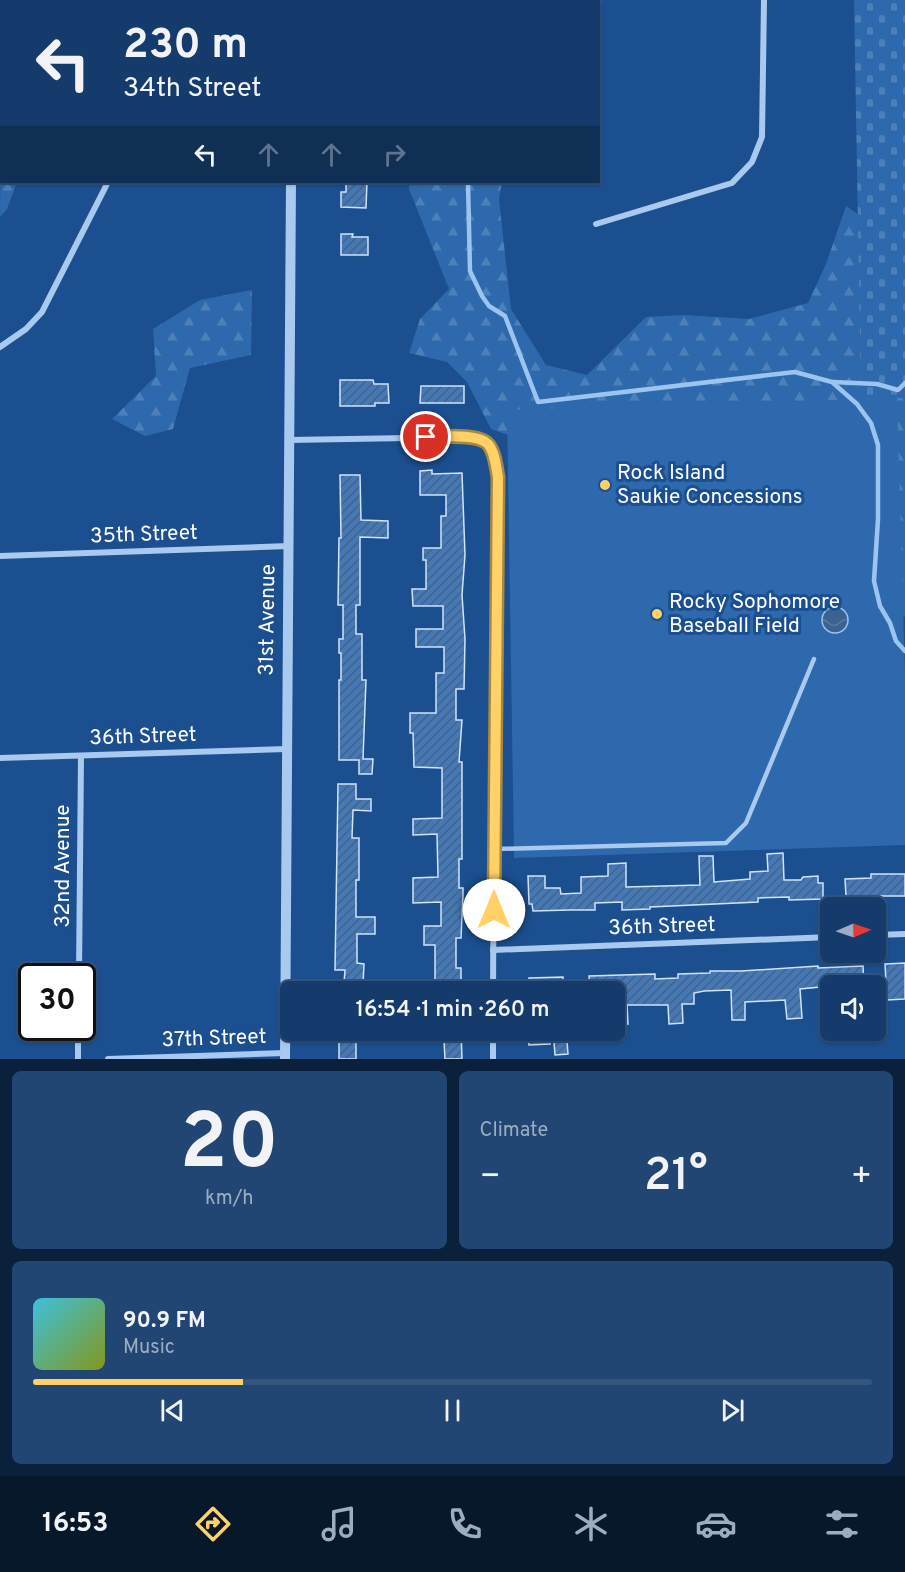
<!DOCTYPE html>
<html lang="en">
<head>
<meta charset="utf-8">
<style>
  body { margin:0; font-family:Overpass,sans-serif; background:#214673; color:#f1f3f6; height:100vh; display:flex; flex-direction:column; font-size:22px; white-space:nowrap }
  * { box-sizing:border-box; margin:0 }
  p { font-size:20px; color:#9dadc1 }
  .icon { flex:none; width:33px; height:33px; fill:none; stroke:currentColor; stroke-width:2; stroke-linecap:round; stroke-linejoin:round }
  .map { position:relative; height:1059px; overflow:hidden }
  .side { display:flex; flex-direction:column; gap:12px; padding:12px; background:#0b203b; flex:1 }
  .side>* { flex:none }
  .top-card { position:absolute; left:0px; top:0px; width:600px; height:183px; box-shadow:0 2px 4px #0004,0 0 0 2px #33557e; background:#143b6b; color:#f1f3f6; overflow:hidden }
  .needle { width:39px; rotate:88deg }
  .fabs { position:absolute; left:820px; top:897px; display:grid; gap:12px }
  .fabs a { display:grid; place-items:center; width:66px; height:66px; border-radius:9px; background:#143b6b; box-shadow:0 2px 4px #0004,0 0 0 2px #33557e; font-size:30px }
  .speed { position:absolute; left:18px; top:963px; display:flex; gap:12px; font-size:30px; font-weight:700; text-align:center }
  .speed>* { display:grid; place-content:center; width:78px; height:78px; border-radius:50%; background:#143b6b; box-shadow:0 2px 4px #0004,0 0 0 2px #33557e; line-height:1 }
  .speed .limit { border:3px solid #111; border-radius:9px; background:#fff; color:#111 }
  .pin { position:absolute; display:grid; place-items:center; width:51px; height:51px; color:#fff; margin:-26px; border:3px solid #fff; border-radius:50%; box-shadow:0 2px 6px #0007 }
  .me { position:absolute; width:66px; margin:-33px; rotate:0deg; stroke-linejoin:round; filter:drop-shadow(0 0 4px #0008) }
  .turn { display:flex; align-items:center; gap:21px; height:126px; padding:0 24px; font-size:27px }
  .turn .icon { width:78px; height:78px; stroke-width:2.5 }
  .turn b { display:block; font-size:42px; line-height:51px }
  .lanes { display:flex; align-items:center; height:57px; padding:0 24px; background:#0003; justify-content:center; gap:30px; direction:ltr }
  .lanes .off { opacity:.35 }
  .big { font-size:45px; font-weight:600; line-height:1.1 }
  .side .widget { flex:1; display:flex; flex-direction:column; justify-content:center; gap:9px; min-width:0; padding:0 21px; border-radius:9px; background:#214673 }
  .side .dial { align-items:center; gap:0 }
  .dial b { font-size:78px; line-height:1 }
  .song { display:flex; align-items:center; gap:18px }
  .cover { width:72px; height:72px; border-radius:9px; background:linear-gradient(135deg,hsl(190 70% 55%),hsl(70 70% 35%)) }
  .played { height:6px; border-radius:3px; background:linear-gradient(90deg,#ffd166 25%,#33557e 25%) }
  .keys { display:flex; justify-content:space-around; direction:ltr }
  .heat { display:flex; justify-content:space-between; align-items:center; font-size:33px; direction:ltr }
  .side .tiles { flex:1; display:grid; gap:12px; grid-template-columns:1fr 1fr }
  .widget:last-child { grid-column:span 2 }
  .trip { position:absolute; left:280px; top:981px; width:345px; height:60px; border-radius:9px; background:#143b6b; box-shadow:0 2px 4px #0004,0 0 0 2px #33557e; font-weight:600; line-height:60px; text-align:center }
  .dock { display:flex; height:96px; justify-content:space-around; align-items:center; background:#08182b; color:#9dadc1 }
  .dock .icon { width:42px; height:42px }
  .dock .active { color:#ffd166 }
  .dock b { font-size:27px; color:#f1f3f6 }
  .map>svg:first-child { display:block }
</style>
</head>
<body>
<div class="map">
<svg width="905" height="1059" viewBox="0 0 905 1059">
  <defs>
    <pattern id="forest-firs" width="22" height="20" patternUnits="userSpaceOnUse" patternTransform="scale(1.5)"><rect width="22" height="20" fill="#2e69ad"/><path d="M5 1l3.5 6h-7zM16 11l3.5 6h-7z" fill="#4d80b9"/></pattern>
    <pattern id="cemetery-stones" width="16" height="16" patternUnits="userSpaceOnUse" patternTransform="scale(1.5)"><rect width="16" height="16" fill="#2e69ad"/><path d="M2 7V4a2 2 0 0 1 4 0v3zM10 15v-3a2 2 0 0 1 4 0v3z" fill="#4d80b9"/></pattern>
    <pattern id="water-waves" width="16" height="10" patternUnits="userSpaceOnUse" patternTransform="scale(1.5)"><rect width="16" height="10" fill="#3c6290"/><path d="M0 5q4-4 8 0t8 0" fill="none" stroke="#597aa1"/></pattern>
    <pattern id="building-hatch" width="6" height="6" patternUnits="userSpaceOnUse" patternTransform="scale(1.5)"><rect width="6" height="6" fill="#4478b7"/><path d="M-1 1l2-2M0 6l6-6M5 7l2-2" fill="none" stroke="#486282"/></pattern>
  </defs>
  <rect width="100%" height="100%" fill="#1b4f8f"/>
  <!-- forest -->
  <g fill="url(#forest-firs)">
    <polygon points="53,0 192,0 51,1"/>
    <polygon points="1,134 2,182 17,182 7,209 0,217"/>
    <polygon points="410,182 502,182 499,199 511,309 546,365 587,375 646,317 684,315 749,319 808,303 826,264 846,206 865,219 905,315 905,616 874,644 522,440 491,429 467,382 447,362 409,353 420,319 449,289 409,189"/>
    <polygon points="252,290 251,355 190,368 173,429 145,436 112,419 156,376 153,329 200,300"/>
  </g>
  <!-- cemetery -->
  <polygon fill="url(#cemetery-stones)" points="854,0 905,0 905,398 861,399"/>
  <!-- park -->
  <polygon fill="#2e69ad" points="897,398 905,673 905,845 514,858 507,410"/>
  <!-- water -->
  <circle fill="url(#water-waves)" stroke="#9cc4f0" stroke-width="1.5" cx="835" cy="620" r="13"/>
  <g fill="none" stroke-linecap="round" stroke-linejoin="round">
    <!-- stream -->
    <g stroke="#9cc4f0" stroke-width="4.5">
      <polyline points="481,0 482,2"/>
      <polyline points="468,182 470,271 482,296 489,306 505,316 538,402 795,372 832,382 857,404 871,423 878,445 878,519 874,581 880,606 890,623 896,641 905,651"/>
      <polyline points="833,382 877,384 898,390 905,383"/>
    </g>
  </g>
  <!-- building -->
  <g fill="url(#building-hatch)" stroke="#cfe3fa" stroke-width="1.5">
    <polygon points="346,182 367,182 366,208 341,207 341,192 346,192"/>
    <polygon points="341,234 353,234 352,237 368,237 368,255 341,255"/>
    <polygon points="340,380 373,380 374,384 388,384 389,403 375,403 375,406 340,406"/>
    <polygon points="421,386 464,386 464,403 420,403"/>
    <polygon points="432,470 432,474 462,473 465,555 462,595 465,639 464,689 456,689 456,720 462,720 459,762 462,762 462,859 459,859 459,888 463,888 463,895 461,938 456,938 456,968 461,968 461,992 442,992 442,988 435,987 435,945 424,945 424,926 441,926 441,902 413,903 413,878 438,877 437,834 413,835 413,819 442,818 442,768 414,767 413,733 410,733 410,713 436,713 436,673 444,673 444,647 416,647 416,629 443,629 443,606 413,606 412,589 426,589 426,560 423,560 423,548 441,548 441,516 446,516 446,495 420,495 420,471"/>
    <polygon points="340,475 360,475 361,520 388,521 388,538 360,537 360,605 356,605 356,634 362,634 362,680 366,680 363,759 373,759 372,774 359,774 359,760 339,760 339,680 341,680 341,653 339,653 339,639 343,639 343,605 338,605 339,538 341,538"/>
    <polygon points="338,784 356,784 356,799 371,799 371,811 353,810 352,838 359,838 359,880 356,880 356,917 375,917 375,934 357,934 357,963 364,964 363,984 344,983 345,970 335,970"/>
    <polygon points="783,853 784,880 801,880 803,877 818,876 818,883 823,883 823,899 789,900 789,897 758,898 758,902 650,907 650,909 622,910 622,902 595,903 595,910 570,910 533,911 532,904 529,904 528,876 545,876 545,888 560,888 561,894 581,893 581,877 608,876 608,864 626,863 626,887 700,885 699,856 713,856 714,882 750,879 750,872 768,871 767,854"/>
    <polygon points="871,874 905,874 905,896 881,896 881,899 863,900 860,896 846,896 845,879 871,878"/>
    <polygon points="905,963 905,999 887,1000 885,964"/>
    <polygon points="818,966 818,968 863,966 864,986 831,986 800,989 802,1018 787,1019 785,1000 745,1002 745,1020 732,1020 731,990 704,991 694,993 694,1004 682,1004 683,1023 669,1024 668,1005 627,1005 628,1024 615,1025 615,992 590,992 589,976 655,974 655,979 678,978 678,974 710,973 710,971 741,971"/>
    <polygon points="563,977 563,992 529,992 529,978"/>
    <rect x="339" y="1030" width="17" height="29"/>
    <polygon points="441,1030 461,1030 462,1059 445,1059 444,1041 442,1041"/>
    <polygon points="528,1030 549,1030 550,1044 529,1045"/>
    <polygon points="567,1041 568,1054 555,1055 554,1042"/>
  </g>
  <g fill="none" stroke-linecap="round" stroke-linejoin="round">
    <!-- service -->
    <polyline stroke="#a9c9ee" stroke-width="4.5" points="494,849 726,843 746,823 814,659"/>
    <!-- minor -->
    <g stroke="#a9c9ee" stroke-width="6">
      <polyline points="596,224 732,183 752,162 762,137 764,0"/>
      <polyline points="0,347 26,329 42,312 108,182"/>
      <path d="M289,440L468,437C493,442 494,454 498,477L495,668L493,992"/>
      <polyline points="0,556 289,546"/>
      <polyline points="0,758 287,749"/>
      <polyline points="876,935 905,934"/>
      <polyline points="493,950 831,937"/>
      <polyline points="79,976 81,756"/>
      <polyline points="78,1059 78,1028"/>
      <polyline points="108,1059 285,1053"/>
      <polyline points="493,1059 493,1030"/>
    </g>
    <!-- tertiary -->
    <g stroke="#a9c9ee" stroke-width="10">
      <polyline points="292,2 292,0"/>
      <polyline points="285,1059 291,182"/>
    </g>
  </g>
  <g fill="none" stroke-linecap="round" stroke-linejoin="round">
    <defs>
      <path id="route" d="M426,437C441,437 478,433 488,444C495,452 496,467 498,477L494,910"/>
    </defs>
    <!-- route casing -->
    <use href="#route" stroke="#a68842" stroke-width="15"/>
    <!-- route -->
    <use href="#route" stroke="#ffd166" stroke-width="10"/>
  </g>
  <!-- markers -->
  <g fill="#ffd166" stroke="#1b4f8f" stroke-width="2">
    <circle cx="605" cy="485" r="6"/>
    <circle cx="657" cy="614" r="6"/>
  </g>
  <g text-anchor="middle" dominant-baseline="central" stroke-width="6" stroke-linejoin="round" paint-order="stroke">
    <!-- poi labels -->
    <g font-size="21" fill="#fff" stroke="#1b4f8f" text-anchor="start">
      <text x="617" y="473">Rock Island<tspan x="617" dy="24">Saukie Concessions</tspan></text>
      <text x="669" y="602">Rocky Sophomore<tspan x="669" dy="24">Baseball Field</tspan></text>
    </g>
    <!-- street labels -->
    <g font-size="21" fill="#fff" stroke="#1b4f8f">
      <text transform="translate(144 535) rotate(-2)">35th Street</text>
      <text transform="translate(268 620) rotate(-89)">31st Avenue</text>
      <text transform="translate(143 737) rotate(-2)">36th Street</text>
      <text transform="translate(63 866) rotate(-90)">32nd Avenue</text>
      <text transform="translate(662 927) rotate(-2)">36th Street</text>
      <text transform="translate(214 1039) rotate(-2)">37th Street</text>
    </g>
  </g>
</svg>
<div class="fabs">
<a><svg class="needle" viewBox="-14 -14 28 28"><path d="M0-13l5 13h-10z" fill="#e53935"/><path d="M0 13l5-13h-10z" fill="#9dadc1"/></svg></a>
<a><svg class="icon" aria-label="sound" viewBox="0 0 24 24"><path d="M4 9h4l5-4v14l-5-4H4zM17 9q2 3 0 6"/></svg></a>
</div>
<div class="speed"><div class="limit">30</div></div>
<div class="pin" style="left:426px;top:437px;background:#d93025"><svg class="icon" aria-label="arrive" viewBox="0 0 24 24"><path d="M6 21V4h12l-3 4 3 4H6"/></svg></div>
<svg class="me" style="left:494px;top:910px" viewBox="-20 -20 40 40"><circle r="19" fill="#fff"/><path d="M0-13L10 11 0 6-10 11z" fill="#ffd166"/></svg>
<div class="trip">16:54 · 1 min · 260 m</div>
<div class="top-card">
<div class="turn"><svg class="icon" aria-label="left" viewBox="0 0 24 24"><path d="M17 20v-9H6M10 6l-5 5 5 5"/></svg><div><b>230 m</b>34th Street</div></div>
<div class="lanes"><svg class="icon" aria-label="left" viewBox="0 0 24 24"><path d="M17 20v-9H6M10 6l-5 5 5 5"/></svg><svg class="icon off" aria-label="ahead" viewBox="0 0 24 24"><path d="M12 20V5M6 11l6-6 6 6"/></svg><svg class="icon off" aria-label="ahead" viewBox="0 0 24 24"><path d="M12 20V5M6 11l6-6 6 6"/></svg><svg class="icon off" aria-label="right" viewBox="0 0 24 24"><path d="M7 20v-9h11M14 6l5 5-5 5"/></svg></div>
</div>
</div>
<section class="side">
<div class="tiles">
<div class="widget dial"><b>20</b><p>km/h</p></div>
<div class="widget"><p>Climate</p>
<div class="heat"><a>−</a><b class="big">21°</b><a>+</a></div>
</div>
<div class="widget">
<div class="song"><i class="cover"></i><div><b>90.9 FM</b><p>Music</p></div></div>
<div class="played"></div>
<div class="keys"><svg class="icon" aria-label="previous" viewBox="0 0 24 24"><path d="M18 5L8 12l10 7zM5 5v14"/></svg><svg class="icon" aria-label="pause" viewBox="0 0 24 24"><path d="M8 5v14M16 5v14"/></svg><svg class="icon" aria-label="next" viewBox="0 0 24 24"><path d="M6 5l10 7-10 7zM19 5v14"/></svg></div>
</div>
</div>
</section>
<nav class="dock">
<b>16:53</b>
<svg class="icon active" aria-label="directions" viewBox="0 0 24 24"><path d="M12 3l9 9-9 9-9-9zM9 14v-3h6M13 9l2 2-2 2"/></svg>
<svg class="icon" aria-label="music" viewBox="0 0 24 24"><path d="M9 18V5l10-2v13"/><circle cx="6" cy="18" r="3"/><circle cx="16" cy="16" r="3"/></svg>
<svg class="icon" aria-label="phone" viewBox="0 0 24 24"><path d="M5 4h4l2 5-3 2q2 4 5 5l2-3 5 2v4C11 20 4 13 5 4z"/></svg>
<svg class="icon" aria-label="climate" viewBox="0 0 24 24"><path d="M12 3v18M4 7l16 10M4 17L20 7"/></svg>
<svg class="icon" aria-label="car" viewBox="0 0 24 24"><path d="M5 17H2v-5l4-1 3-4h7l3 4 3 1v5h-3M9 17h6M6 11h13"/><circle cx="7" cy="17" r="2"/><circle cx="17" cy="17" r="2"/></svg>
<svg class="icon" aria-label="filters" viewBox="0 0 24 24"><path d="M4 7h16M4 17h16"/><circle cx="9" cy="7" r="2"/><circle cx="15" cy="17" r="2"/></svg>
</nav>
</body>
</html>
